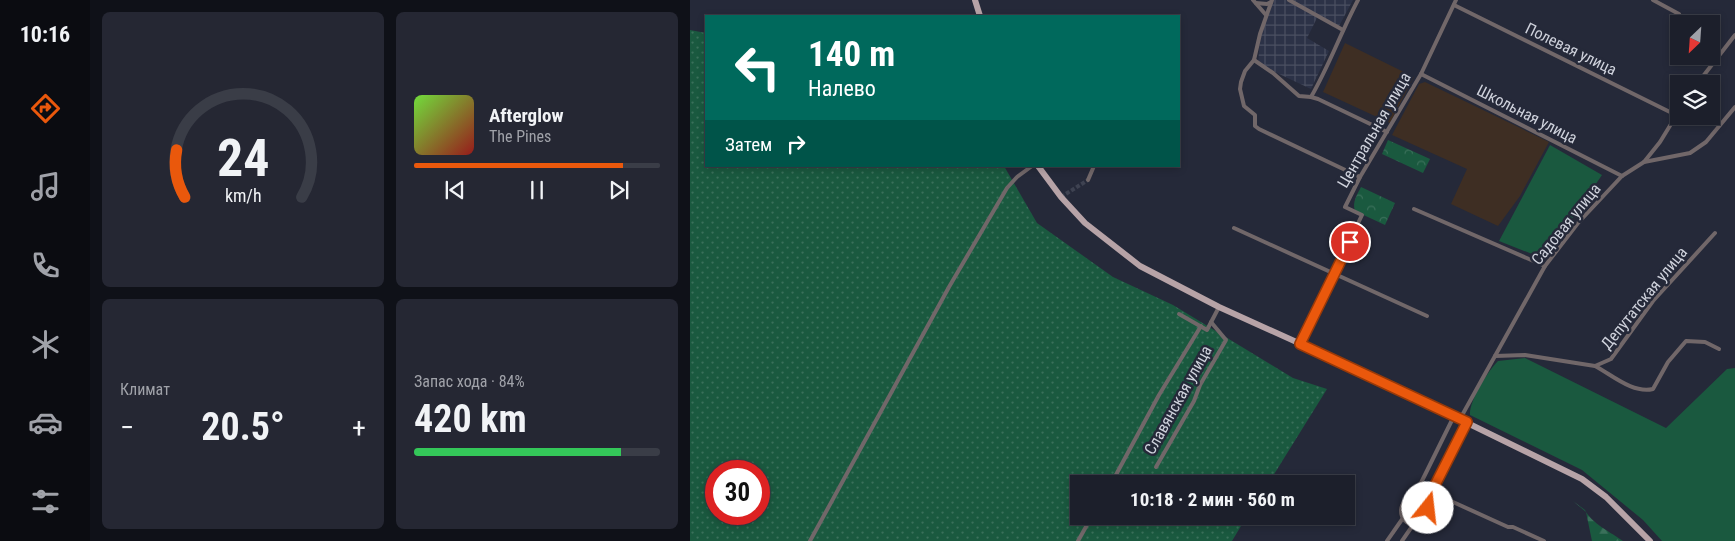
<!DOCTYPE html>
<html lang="ru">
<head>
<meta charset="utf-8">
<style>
  body { margin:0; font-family:"Roboto Condensed",sans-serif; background:#252733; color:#f1f3f6; height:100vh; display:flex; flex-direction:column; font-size:19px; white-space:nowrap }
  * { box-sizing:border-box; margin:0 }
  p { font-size:16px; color:#a0a2a9 }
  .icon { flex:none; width:28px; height:28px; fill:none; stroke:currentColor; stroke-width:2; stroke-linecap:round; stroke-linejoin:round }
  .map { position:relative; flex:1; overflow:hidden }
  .drawer { display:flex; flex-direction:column; gap:12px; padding:12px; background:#0f1118; width:600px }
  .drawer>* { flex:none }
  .guide { position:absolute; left:15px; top:15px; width:475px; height:152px; border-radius:0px; box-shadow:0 2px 8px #0003,0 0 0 1px #3a3d47; background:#00695c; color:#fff; overflow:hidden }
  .needle { width:32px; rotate:205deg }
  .buttons { position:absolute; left:980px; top:15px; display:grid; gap:10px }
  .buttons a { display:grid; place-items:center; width:50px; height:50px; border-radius:0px; background:#1c1f2b; box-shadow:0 2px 8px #0003,0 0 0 1px #3a3d47; font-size:25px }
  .speed { position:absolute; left:15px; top:460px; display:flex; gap:10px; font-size:25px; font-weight:700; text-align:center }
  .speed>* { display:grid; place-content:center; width:65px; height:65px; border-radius:50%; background:#1c1f2b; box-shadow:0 2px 8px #0003,0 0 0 1px #3a3d47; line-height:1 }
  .speed .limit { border:8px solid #d22; background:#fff; color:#111 }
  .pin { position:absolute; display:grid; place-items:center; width:42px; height:42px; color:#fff; margin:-21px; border:2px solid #fff; border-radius:50%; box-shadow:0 1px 5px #0007 }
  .me { position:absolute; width:55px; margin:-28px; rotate:16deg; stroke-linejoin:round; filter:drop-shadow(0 0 4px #0008) }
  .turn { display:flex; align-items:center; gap:18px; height:105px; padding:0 20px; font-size:22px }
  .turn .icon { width:65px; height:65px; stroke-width:2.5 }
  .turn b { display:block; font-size:35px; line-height:42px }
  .then { display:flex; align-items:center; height:48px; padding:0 20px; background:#0003; gap:10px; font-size:19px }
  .big { font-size:38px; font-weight:700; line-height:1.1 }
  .drawer .tile { flex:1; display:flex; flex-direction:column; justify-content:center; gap:8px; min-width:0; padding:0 18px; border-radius:8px; background:#252733 }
  .drawer .dial { align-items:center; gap:0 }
  .dial svg { height:130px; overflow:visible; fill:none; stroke:#3a3d47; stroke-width:7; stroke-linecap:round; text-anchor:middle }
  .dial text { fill:#f1f3f6; stroke:none }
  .song { display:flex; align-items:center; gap:15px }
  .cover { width:60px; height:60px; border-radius:8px; background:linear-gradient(135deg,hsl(100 70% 55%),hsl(0 70% 35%)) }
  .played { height:5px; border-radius:2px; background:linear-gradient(90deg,#ea580c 85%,#3a3d47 85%) }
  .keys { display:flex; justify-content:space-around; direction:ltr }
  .heat { display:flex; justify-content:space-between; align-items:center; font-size:28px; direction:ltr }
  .charge { height:8px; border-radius:4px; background:linear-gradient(90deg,#34c759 84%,#3a3d47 0) }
  .drawer .tiles { flex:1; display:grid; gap:12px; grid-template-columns:repeat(2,1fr) }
  .trip { position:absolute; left:380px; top:475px; width:285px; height:50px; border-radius:0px; background:#1c1f2b; box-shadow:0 2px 8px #0003,0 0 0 1px #3a3d47; font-weight:700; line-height:50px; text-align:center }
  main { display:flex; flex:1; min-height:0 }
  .tab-bar { display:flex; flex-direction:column; width:90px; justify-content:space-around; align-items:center; background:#0b0c11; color:#a0a2a9 }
  .tab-bar .icon { width:35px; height:35px }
  .tab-bar .active { color:#ea580c }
  .tab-bar b { font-size:22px; color:#f1f3f6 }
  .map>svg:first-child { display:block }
</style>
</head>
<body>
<main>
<nav class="tab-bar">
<b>10:16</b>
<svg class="icon active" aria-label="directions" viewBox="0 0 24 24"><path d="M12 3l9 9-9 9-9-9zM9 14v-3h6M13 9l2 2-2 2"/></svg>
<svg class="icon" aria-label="music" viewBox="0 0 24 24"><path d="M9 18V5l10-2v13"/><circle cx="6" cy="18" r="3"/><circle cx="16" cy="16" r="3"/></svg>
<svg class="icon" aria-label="phone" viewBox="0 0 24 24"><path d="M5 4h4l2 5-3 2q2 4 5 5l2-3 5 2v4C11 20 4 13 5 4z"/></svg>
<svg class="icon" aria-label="climate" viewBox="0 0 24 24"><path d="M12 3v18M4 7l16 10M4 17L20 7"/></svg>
<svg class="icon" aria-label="car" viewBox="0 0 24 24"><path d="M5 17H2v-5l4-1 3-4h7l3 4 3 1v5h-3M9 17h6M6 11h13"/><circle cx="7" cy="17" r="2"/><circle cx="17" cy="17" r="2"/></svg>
<svg class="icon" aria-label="filters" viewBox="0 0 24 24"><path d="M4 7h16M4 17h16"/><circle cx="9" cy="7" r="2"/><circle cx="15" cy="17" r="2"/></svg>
</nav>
<section class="drawer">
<div class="tiles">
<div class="tile dial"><svg viewBox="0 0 100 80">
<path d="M14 69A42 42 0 1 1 86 69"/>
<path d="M14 69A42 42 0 0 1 9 40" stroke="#ea580c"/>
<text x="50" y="56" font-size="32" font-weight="700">24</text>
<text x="50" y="72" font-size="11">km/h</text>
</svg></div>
<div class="tile">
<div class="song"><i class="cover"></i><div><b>Afterglow</b><p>The Pines</p></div></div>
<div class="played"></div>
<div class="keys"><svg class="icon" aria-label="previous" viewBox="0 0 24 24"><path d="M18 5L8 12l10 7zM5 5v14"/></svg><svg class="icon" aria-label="pause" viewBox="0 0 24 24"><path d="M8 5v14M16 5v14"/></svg><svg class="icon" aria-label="next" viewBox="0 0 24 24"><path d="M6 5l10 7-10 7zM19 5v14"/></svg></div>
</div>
<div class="tile"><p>Климат</p>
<div class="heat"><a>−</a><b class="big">20.5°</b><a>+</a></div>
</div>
<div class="tile"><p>Запас хода · 84%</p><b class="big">420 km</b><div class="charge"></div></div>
</div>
</section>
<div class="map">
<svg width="1045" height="541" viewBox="0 0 1045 541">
  <defs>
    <pattern id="industrial-grid" width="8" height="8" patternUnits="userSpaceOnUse" patternTransform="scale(1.25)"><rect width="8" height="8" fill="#2c3247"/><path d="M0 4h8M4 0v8" fill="none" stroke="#4a4f61"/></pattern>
    <pattern id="forest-firs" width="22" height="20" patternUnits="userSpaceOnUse" patternTransform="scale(1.25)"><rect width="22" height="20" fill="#1a593f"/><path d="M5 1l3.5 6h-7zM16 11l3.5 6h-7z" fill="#3a705a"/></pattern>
    <pattern id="park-crowns" width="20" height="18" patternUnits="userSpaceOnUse" patternTransform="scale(1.25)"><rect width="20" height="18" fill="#1a593f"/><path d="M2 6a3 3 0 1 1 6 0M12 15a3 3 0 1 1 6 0" fill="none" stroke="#3a705a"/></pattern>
    <pattern id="garden-dots" width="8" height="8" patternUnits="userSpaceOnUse" patternTransform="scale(1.25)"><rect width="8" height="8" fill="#1a593f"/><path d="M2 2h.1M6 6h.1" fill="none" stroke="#3a705a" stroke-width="1.8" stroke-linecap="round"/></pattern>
  </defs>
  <rect width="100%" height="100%" fill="#252939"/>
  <!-- industrial -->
  <polygon fill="url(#industrial-grid)" points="582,0 663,0 649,26 628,16 617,38 639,51 621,89 568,64 570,39"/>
  <!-- education -->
  <g fill="#3e2e23">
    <polygon points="655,43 724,77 700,123 633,92"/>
    <polygon points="735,82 859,142 830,196 808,226 761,204 777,169 702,135 729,84"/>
  </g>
  <!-- grass -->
  <g fill="#1a593f">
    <polygon points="860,145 912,175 859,252 847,256 809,241"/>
    <path d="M835,358L976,428L1037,369L1045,368V541H972L953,520L892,470L780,415C779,401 798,371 808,361Z"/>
    <circle cx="724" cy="512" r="11"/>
  </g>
  <!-- forest -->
  <path fill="url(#forest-firs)" d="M883,501L895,510C901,523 922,533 933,541H902L896,512Z"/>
  <!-- park -->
  <g fill="url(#park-crowns)">
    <polygon points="698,140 740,159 733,173 692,154"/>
    <path d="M671,187L705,203L695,225L665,211C662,202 667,195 671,187Z"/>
  </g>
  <!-- garden -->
  <path fill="url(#garden-dots)" fill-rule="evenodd" d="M0,30L16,33V166H314L347,223L423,277L483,305L603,378L637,389L578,484H389V516H557L542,541H0ZM26,471H69V514H26Z"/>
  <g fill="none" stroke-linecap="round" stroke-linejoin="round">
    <!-- street-tunnel -->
    <polyline stroke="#3e4251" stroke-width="4" stroke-dasharray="4 2" stroke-linecap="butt" points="371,197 398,180"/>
    <!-- street -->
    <g stroke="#716769" stroke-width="4">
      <polyline points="563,0 576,15"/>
      <polyline points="582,0 570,34 564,60 555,71 551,82 550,89 554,106 565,115 565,126 569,129 670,177"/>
      <polyline points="599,0 653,30"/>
      <polyline points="963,0 989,14"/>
      <polyline points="566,3 577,4 581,2"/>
      <polyline points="764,5 986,115"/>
      <polyline points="564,60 583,73 609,96 621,97 628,99 697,132"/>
      <polyline points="731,74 932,176"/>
      <polyline points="1007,84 1045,35"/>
      <path d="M621,97C639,66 651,32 668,0"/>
      <polyline points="954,162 1000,153 1016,142 1045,107"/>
      <polyline points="398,180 404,166"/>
      <polyline points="724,209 855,266"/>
      <polyline points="544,228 737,316"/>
      <polyline points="489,314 517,330 529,307"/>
      <polyline points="610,344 672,215 655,207 670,177 731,74 766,0"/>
      <polyline points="805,356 835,355 905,366 921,359 963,301 1025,233"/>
      <path d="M905,366C922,375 943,394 963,389L978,362L996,341L1015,342L1029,349"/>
      <polyline points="770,419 855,266 888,223 932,176 954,162 970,142 989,111"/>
      <polyline points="466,467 504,401 510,385 536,340 521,322"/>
      <polyline points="421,484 469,395 511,326"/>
      <polyline points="741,492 818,527 823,527 854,541"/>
      <polyline points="724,497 764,416"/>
      <circle cx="725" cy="511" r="14"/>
      <polyline points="736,503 777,422"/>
      <polyline points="120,541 259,287 317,188 327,177 342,166"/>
      <polyline points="388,541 402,516"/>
      <polyline points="697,541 713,518"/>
      <polyline points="712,541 723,525"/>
    </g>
    <!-- primary -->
    <g stroke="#b7a3a7" stroke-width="6">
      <polyline points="285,0 290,16"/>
      <polyline points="348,166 371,197 395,223 450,266 529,307 675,373 892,479 916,497 960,541"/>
    </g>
  </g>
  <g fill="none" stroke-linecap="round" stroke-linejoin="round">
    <defs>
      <polyline id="route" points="660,242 610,344 777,422 736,503 738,508"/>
    </defs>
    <!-- route casing -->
    <use href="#route" stroke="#983908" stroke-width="12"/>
    <!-- route -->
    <use href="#route" stroke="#ea580c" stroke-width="9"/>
  </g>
  <g text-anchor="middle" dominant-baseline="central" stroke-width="5" stroke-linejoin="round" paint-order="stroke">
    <!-- street labels -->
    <g font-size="16" fill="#cfd2dc" stroke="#252939">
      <text transform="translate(881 49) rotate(26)">Полевая улица</text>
      <text transform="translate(837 114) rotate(27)">Школьная улица</text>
      <text transform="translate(684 130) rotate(-60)">Центральная улица</text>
      <text transform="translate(876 224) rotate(-51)">Садовая улица</text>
      <text transform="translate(954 298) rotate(-51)">Депутатская улица</text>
      <text transform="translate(488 400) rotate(-61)">Славянская улица</text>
    </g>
  </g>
</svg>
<div class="buttons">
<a><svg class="needle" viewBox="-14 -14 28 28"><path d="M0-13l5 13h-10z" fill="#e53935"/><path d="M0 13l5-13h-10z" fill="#a0a2a9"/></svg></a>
<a><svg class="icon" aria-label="layers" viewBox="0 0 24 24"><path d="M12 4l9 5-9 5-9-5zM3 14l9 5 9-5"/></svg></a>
</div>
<div class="speed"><div class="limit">30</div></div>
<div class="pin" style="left:660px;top:242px;background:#d93025"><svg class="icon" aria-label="arrive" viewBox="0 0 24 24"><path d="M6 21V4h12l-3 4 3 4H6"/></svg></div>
<svg class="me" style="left:738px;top:508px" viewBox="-20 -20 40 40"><circle r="19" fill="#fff"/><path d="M0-13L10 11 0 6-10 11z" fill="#ea580c"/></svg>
<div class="trip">10:18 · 2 мин · 560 m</div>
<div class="guide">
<div class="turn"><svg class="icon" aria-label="left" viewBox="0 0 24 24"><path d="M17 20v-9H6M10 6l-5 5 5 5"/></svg><div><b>140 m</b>Налево</div></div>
<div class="then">Затем<svg class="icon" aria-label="right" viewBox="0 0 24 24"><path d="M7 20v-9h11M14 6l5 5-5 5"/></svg></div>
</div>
</div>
</main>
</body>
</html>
